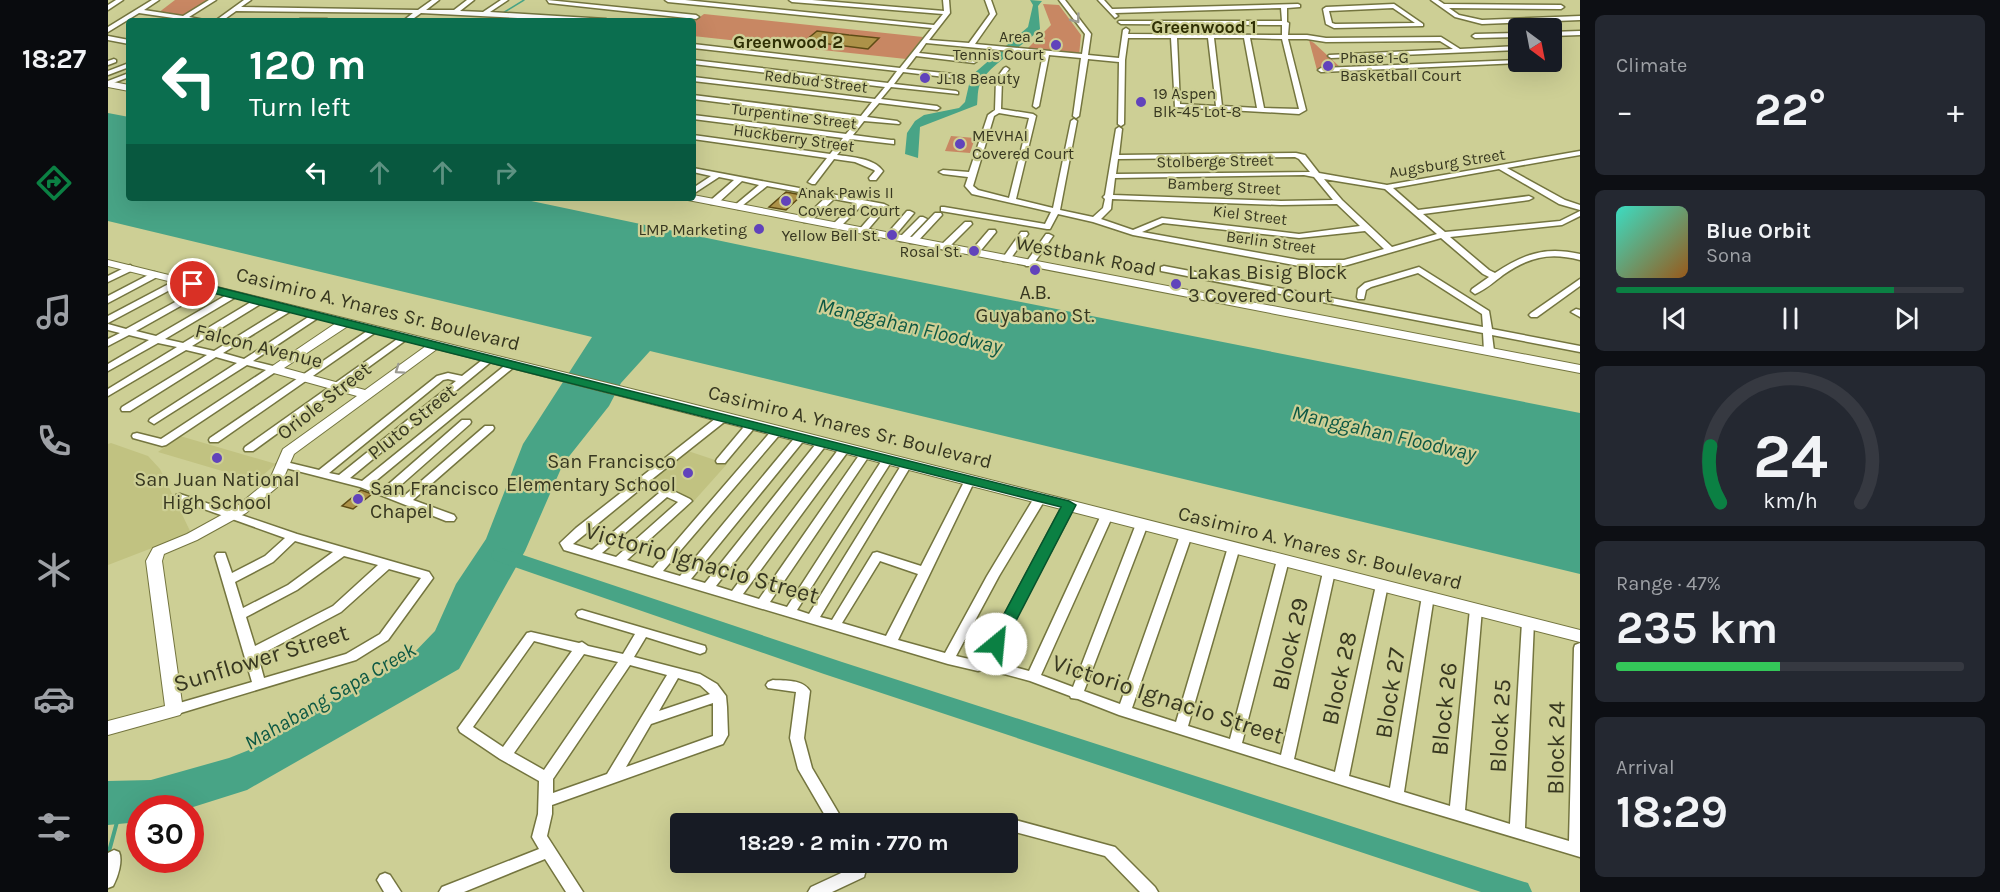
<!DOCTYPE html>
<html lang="en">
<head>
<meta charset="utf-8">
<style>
  body { margin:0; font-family:Karla,sans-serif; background:#242831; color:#f1f3f6; height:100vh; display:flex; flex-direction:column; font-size:22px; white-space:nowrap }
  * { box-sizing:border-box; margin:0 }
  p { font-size:20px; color:#9ea1a6 }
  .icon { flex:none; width:33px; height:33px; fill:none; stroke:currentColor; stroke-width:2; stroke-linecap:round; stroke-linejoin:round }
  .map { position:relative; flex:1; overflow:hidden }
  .side { display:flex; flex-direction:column; gap:15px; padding:15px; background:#0d0f14; width:420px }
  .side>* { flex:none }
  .guide { position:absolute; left:18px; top:18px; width:570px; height:183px; border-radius:6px; box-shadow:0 6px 24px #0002; background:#0b6e4f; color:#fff; overflow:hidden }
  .needle { width:39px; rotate:148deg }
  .tools { position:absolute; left:1400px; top:18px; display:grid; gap:12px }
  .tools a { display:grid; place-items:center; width:54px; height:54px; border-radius:6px; background:#171b24; box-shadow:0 6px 24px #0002; font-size:30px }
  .speed { position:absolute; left:18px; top:795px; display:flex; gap:12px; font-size:30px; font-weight:700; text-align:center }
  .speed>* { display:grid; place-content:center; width:78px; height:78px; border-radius:50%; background:#171b24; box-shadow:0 6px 24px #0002; line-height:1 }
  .speed .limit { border:9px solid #d22; background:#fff; color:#111 }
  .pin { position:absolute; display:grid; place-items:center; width:51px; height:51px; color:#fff; margin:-26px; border:3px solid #fff; border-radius:50%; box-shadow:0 2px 6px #0007 }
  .me { position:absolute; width:66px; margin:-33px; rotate:28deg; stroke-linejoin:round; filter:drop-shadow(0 0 4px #0008) }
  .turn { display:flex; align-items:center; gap:21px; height:126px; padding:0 24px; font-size:27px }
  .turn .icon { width:78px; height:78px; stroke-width:2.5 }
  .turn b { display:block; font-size:42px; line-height:51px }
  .lanes { display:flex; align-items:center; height:57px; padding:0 24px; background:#0003; justify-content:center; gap:30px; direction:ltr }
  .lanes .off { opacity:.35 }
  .big { font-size:45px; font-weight:700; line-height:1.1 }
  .side .tile { flex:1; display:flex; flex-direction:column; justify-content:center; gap:9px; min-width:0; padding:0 21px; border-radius:9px; background:#242831 }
  .side .dial { align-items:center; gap:0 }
  .dial svg { height:156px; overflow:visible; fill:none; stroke:#363941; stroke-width:7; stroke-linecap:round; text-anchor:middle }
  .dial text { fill:#f1f3f6; stroke:none }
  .song { display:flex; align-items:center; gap:18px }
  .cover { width:72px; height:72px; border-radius:9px; background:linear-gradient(135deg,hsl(170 70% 55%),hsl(30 70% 35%)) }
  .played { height:6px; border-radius:3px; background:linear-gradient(90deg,#0b8043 80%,#363941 80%) }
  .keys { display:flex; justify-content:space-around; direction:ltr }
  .heat { display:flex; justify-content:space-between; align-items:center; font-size:33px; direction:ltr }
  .charge { height:9px; border-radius:4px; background:linear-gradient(90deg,#34c759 47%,#363941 0) }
  .trip { position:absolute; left:562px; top:813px; width:348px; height:60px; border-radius:6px; background:#171b24; box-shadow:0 6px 24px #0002; font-weight:700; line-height:60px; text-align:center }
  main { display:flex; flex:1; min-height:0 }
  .tab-bar { display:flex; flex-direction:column; width:108px; justify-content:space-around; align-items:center; background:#090b0e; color:#9ea1a6 }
  .tab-bar .icon { width:42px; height:42px }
  .tab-bar .selected { color:#0b8043 }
  .tab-bar b { font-size:27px; color:#f1f3f6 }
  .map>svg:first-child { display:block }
</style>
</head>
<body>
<main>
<nav class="tab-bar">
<b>18:27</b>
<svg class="icon selected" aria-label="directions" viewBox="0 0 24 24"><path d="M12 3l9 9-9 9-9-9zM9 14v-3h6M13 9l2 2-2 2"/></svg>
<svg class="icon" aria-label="music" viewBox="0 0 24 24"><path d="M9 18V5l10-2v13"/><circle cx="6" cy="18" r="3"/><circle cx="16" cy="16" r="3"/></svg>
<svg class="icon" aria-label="phone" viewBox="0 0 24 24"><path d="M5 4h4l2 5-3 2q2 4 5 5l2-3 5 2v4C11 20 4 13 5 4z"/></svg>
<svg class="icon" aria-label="climate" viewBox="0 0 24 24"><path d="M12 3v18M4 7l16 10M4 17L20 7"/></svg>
<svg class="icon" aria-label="car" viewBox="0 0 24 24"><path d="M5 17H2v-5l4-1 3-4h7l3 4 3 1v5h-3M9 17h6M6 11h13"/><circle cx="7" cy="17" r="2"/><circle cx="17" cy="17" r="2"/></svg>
<svg class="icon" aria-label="filters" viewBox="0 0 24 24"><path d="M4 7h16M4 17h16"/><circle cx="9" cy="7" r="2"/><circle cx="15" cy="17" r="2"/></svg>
</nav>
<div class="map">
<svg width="1472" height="892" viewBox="0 0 1472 892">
  <rect width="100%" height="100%" fill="#cdcf95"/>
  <!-- built -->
  <g fill="#c1c281">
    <polygon points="72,436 168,464 148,481 50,452"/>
    <polygon points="3,443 40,456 52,469 83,533 0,565 0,444"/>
    <polygon points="577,450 619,464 585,502 537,481"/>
  </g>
  <!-- green -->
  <g fill="#c88763">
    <polygon points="67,0 100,0 78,17 50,13"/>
    <polygon points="935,4 951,5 973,35 971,56 918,50 943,25"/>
    <polygon points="596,14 815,37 798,59 585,36 585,22"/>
    <polygon points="1201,40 1206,43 1233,68 1209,70"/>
    <polygon points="843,136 867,138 862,153 837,151"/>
  </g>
  <!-- water -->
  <g fill="#48a486">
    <path d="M922,0L934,1L930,6L932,29C917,45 881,65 873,82C869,89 870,98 869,105L812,127L810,158L797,154L799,133L807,121L816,115L851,108L857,102L863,76L920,27L925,5Z"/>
    <polygon points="0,113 21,117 21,198 409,198 747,269 1472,413 1472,574 542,351 513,383 501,406 455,464 417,551 351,669 139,790 82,808 32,808 31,822 0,825 0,781 43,780 121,758 151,746 210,709 300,659 327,631 348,584 378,539 415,444 484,337 0,221"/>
  </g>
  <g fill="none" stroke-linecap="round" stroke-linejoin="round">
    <!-- stream-far1 -->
    <polyline stroke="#48a486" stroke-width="1.5" points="395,13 416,0"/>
    <!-- stream -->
    <polyline stroke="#48a486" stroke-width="4" points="0,855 9,822"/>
    <!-- river -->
    <polygon fill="#48a486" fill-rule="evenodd" points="394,548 734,662 1410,880 1420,883 1424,892 1373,892 716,674 386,560 383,555 386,550"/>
  </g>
  <!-- building -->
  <g fill="#ad9248" stroke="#5e4c15" stroke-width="1.5">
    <polygon points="709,31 741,35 771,38 760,49 697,41"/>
    <polygon points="678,192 694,195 678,210 661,207"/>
    <polygon points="253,490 264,494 245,509 234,506"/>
  </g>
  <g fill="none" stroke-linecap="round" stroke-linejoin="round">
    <defs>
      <g id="street">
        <polygon points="8,0 15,0 0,10 0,5"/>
        <polygon points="44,0 51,0 36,10 75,16 101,0 108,0 81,17 101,21 86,21 31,13 0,32 0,27"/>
        <polygon points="136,0 143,0 133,7 310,10 324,0 331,0 318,10 346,10 359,0 366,0 352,11 375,12 393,0 400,0 382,12 498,19 501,21 469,21 313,13 302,21 295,21 305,13 128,11 114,21 107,21"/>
        <polygon points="439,0 588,15 591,17 588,19 441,3"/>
        <path d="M557,0H577L826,25L835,14L684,2L681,0H704L836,11L835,0H841L842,13L821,40L861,43L882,14L877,0H883L888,14L867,44L974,54L977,34L951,0H957L983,34L980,55L1011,58L1015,30L1018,28L1021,30L1020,34L1174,35V25L1013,24L1010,22L1011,21H1174L1173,8L1007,13L1010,16L1007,18L990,0H996L1004,9L1190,4L1192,5V7L1179,8V22L1181,23L1180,35H1199L1218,38L1333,37L1352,49L1410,46V50L1223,58L1220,56L1221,55L1345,49L1332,41L1218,42L1199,39H1180L1198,110L1191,114L1067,107L1063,38H1020L1017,60L1016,124L1013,126L1010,124L1011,62L980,59L971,116L968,118L965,116L973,58L941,55L931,106L928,108L925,106L935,54L818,43L811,53L866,59L869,61L866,63L808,56L798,69L854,75L857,77L854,79L795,72L786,84L848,91L850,92V94L783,87L773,99L829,106L832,108L829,110L771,103L759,117L789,121L792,123L791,124L756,121L745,135L783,140H786V144L742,139L729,155C743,157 766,158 775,171L768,180H762L761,178L767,171L766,170L747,162L726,159L707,184H704L700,182L719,158L585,139V135L722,154L735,138L585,119V115L738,134L750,120L585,99V95L753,116L764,102L585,81V77L767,99L777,87L585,64V60L780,83L789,71L585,48V44L792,68L824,28L560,2ZM1069,38H1100L1108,106L1072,104ZM1106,38H1136L1149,108L1114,106ZM1142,38L1174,39L1191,109L1156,108Z"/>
        <polygon points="1323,0 1330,0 1336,4 1453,5 1456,7 1453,9 1341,8 1351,15 1374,20 1472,16 1472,20 1374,24 1347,17"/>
        <path d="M1286,4L1315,24V26L1226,28L1218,24L1215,9L1218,7ZM1285,8L1307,23L1227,24L1224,23L1221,11Z"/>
        <polygon points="192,19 219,19 222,21 189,21"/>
        <polygon points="1472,31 1472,35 1443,36 1443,32"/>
        <polygon points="1410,33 1410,37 1367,38 1364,36 1367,34"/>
        <polygon points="0,36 21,40 21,44 0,40"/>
        <polygon points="6,59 8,60 8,62 0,65 0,61"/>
        <polygon points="1410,60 1413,62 1412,63 1213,72 1210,70 1213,68"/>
        <polygon points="21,63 21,67 0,75 0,71"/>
        <path d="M898,67L901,69L894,79L893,109L925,114L928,116L908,199L945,208L963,121L966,119L969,121L952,210L985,217L995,208L997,199L995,197L997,195L1008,129L1011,127L1014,129L1011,155L1188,153L1197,155L1211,173L1279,185L1472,151V155L1399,168L1457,200L1472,205V210L1451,204L1391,169L1285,188L1310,210L1421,196L1425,198L1421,200L1315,214L1337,232L1452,221L1472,211V216L1454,225L1342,237L1381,270L1387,273C1416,254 1437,246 1472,254V260C1441,252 1421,257 1395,275C1386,282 1377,290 1367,294L1363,291L1364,289L1381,277L1375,274L1333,238L1236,266H1191L1025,235L985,222L950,214L942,229H939L833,211V207H836L937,224L943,212L864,194L857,186L860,177L835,174L831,172L835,170L861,172L880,115L887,110L888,79L896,68ZM891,113L921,118L901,198L870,190L865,186L886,116ZM1187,157L1191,159L1202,172L1008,174L1010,159ZM1196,175L1206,177L1225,200L1173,201L1005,195L1007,178ZM1216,179L1277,189L1329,234L1284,247L1234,200ZM1004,199L1173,205L1229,204L1252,226L1191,234L1054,218L1025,230L993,219L1003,209ZM1055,223L1191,238L1257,231L1276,249L1236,260H1191L1034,232Z"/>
        <polygon points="21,73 21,77 0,85 0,81"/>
        <polygon points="585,168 776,204 780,206 757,233 754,233 750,231 771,207 755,204 731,228 728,228 724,226 725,224 747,203 726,199 702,222 696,222 696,218 718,197 659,186 630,209 626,207 627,205 651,185 634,181 609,204 603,204 603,200 626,180 611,177 585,194 585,188 603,176 585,172"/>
        <polygon points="799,211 802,211 806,213 785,238 779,238 779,234"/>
        <polygon points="827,213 833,213 834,215 808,243 802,243 802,239"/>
        <polygon points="812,217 815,217 819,219 798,241 792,241 792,237"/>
        <polygon points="857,222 863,222 864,224 839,249 833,249 833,245"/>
        <polygon points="881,230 887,230 888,232 869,255 863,255 863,251"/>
        <polygon points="913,232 919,232 920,234 901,261 895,261 894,259"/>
        <polygon points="938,234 941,234 945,236 924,266 918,266 917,264"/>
        <polygon points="22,265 26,268 25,270 0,282 0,276"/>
        <polygon points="1056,266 1375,327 1374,314 1310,273 1263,287 1258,290 1256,299 1250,299 1249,297 1250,289 1257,283 1311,267 1381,311 1384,329 1472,346 1472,352 1384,335 1386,351 1381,354 1376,351 1375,333 1053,271 1053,267"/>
        <polygon points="46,272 49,273 49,277 0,303 0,296"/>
        <polygon points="72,278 76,281 75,283 0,323 0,316"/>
        <polygon points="1472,279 1472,286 1429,317 1423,317 1421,315 1423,313"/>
        <polygon points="98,285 101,286 101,290 28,331 48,336 122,293 128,293 128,297 57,339 75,343 148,299 154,299 154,303 84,346 106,351 177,307 183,307 184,309 183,311 115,353 136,359 205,314 211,314 213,316 145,361 169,367 171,369 169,371 58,445 54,446 25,438 24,436 25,434 29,433 53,439 158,370 139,365 46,424 41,421 42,419 129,363 108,357 22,411 14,411 13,409 14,407 99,355 78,350 0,396 0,389 69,347 50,343 0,371 0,364 41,340 21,335 0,346 0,339 12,333 0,330 0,324 18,329"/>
        <polygon points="1468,309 1472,310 1472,317 1463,312"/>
        <polygon points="265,327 270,330 268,332 110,442 102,442 101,440 102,438"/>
        <polygon points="295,335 298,336 300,338 298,340 145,451 137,451 136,449 137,447"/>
        <path d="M381,356L386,359L384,361L242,478L254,481L400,363H406L408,365L406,367L264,484L275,489L354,420H362L363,422L362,424L285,492L296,496L377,426H385L386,428L385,430L305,500L346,515L348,518L346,521H338L252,487L170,466L169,464L174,461L211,470L329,376L340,373L354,376L378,357ZM340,379L348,381L231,475L221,473L335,380Z"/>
        <path d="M616,414L620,415L621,417L620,419L543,480L582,499L584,501L519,560L545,568L665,429H673L674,431L673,433L555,571L572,576L689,435H697L698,437L697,439L583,579L597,583L711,440H719L720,442L719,444L608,586L624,591L733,446H741L742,448L741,450L635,594L651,599L754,451H762L763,453L662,602L679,607L776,457H784L785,459L689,610L701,614L794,464L799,461L803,462L804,464L712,617L724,620L765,553L769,552L813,566L857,480L862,477L866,478L867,480L790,640L837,653L879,576L926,498L932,495L936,496L938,498L891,576L848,656L870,661H872L955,505L961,502L965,503L967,505L885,661L921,671L993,515L999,511L1003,512L1005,515L933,675L965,687L1028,524L1030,521H1038L1040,524L976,691L1012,704L1072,535L1074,532H1082L1084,535L1024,708L1068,722L1120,547L1122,544H1130L1132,547L1080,726L1122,739L1169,560L1171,557H1179L1181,560L1134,743L1173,755L1215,572L1217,569H1225L1227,572L1186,759L1227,772L1268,585L1270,582H1278L1280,585L1241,776L1282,788L1314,596L1316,593H1324L1326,596L1296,792L1342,806L1362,609L1364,606H1372L1374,609L1357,810L1402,824L1414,622L1416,619H1424L1426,622L1417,828L1461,841L1466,648L1467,645L1472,643V857L1288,802L1011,715L970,699L963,698L962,696L922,681L877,669L870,671L840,664L456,550L452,543L468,528L612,415ZM536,486L551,493L484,550L465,544ZM559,497L570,502L508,557L494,553ZM772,561L810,574L778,636L734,623Z"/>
        <polygon points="644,421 649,424 648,426 617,463 609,463 608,461 609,459 640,422"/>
        <path d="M72,494L189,534L321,572L325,578L280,640L248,660L66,715L61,714L59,710L61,706L144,682L107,556L109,553H117L124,573L157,556L177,538L68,499L66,497L68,495ZM187,541L225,552L180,585L135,608L127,582L165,562ZM236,556L270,565L225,606L147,646L138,617L189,590ZM281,569L313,578L272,634L238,654L156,678L150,656L233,612Z"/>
        <path d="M474,610L597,646L598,649L597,652L592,654L538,637L526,657L592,674L609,684L618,696L619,707L620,735L615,744L444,805V814L439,836L475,892H458L437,859L356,892H331L334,887L431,849L424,837L430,814L431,781L392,759L352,732L350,728L419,633L423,632L471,643L474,642L480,646L515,654L527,634L470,617L468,614L470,611ZM426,641L464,651L395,747L365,727ZM476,654L510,662L436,770L406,753ZM522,665L559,675L499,774L445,793V779ZM570,678L592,685L602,694L551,711ZM605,703V736L518,767L543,724Z"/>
        <path d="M665,680C678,681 694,679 702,691L696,738L704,768L737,824H722L690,769L682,738L688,692L660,688L658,685L660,682Z"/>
        <polygon points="900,818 1007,847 1047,887 1050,892 1032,892 997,856 900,830 900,824 893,824 895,820"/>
        <path d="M6,850L11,852C15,860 10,877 5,886L0,888V853Z"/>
        <polygon points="745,862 760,862 756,877 724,892 700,892 703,887 744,868"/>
        <polygon points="277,873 282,875 293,892 276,892 269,880 272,875"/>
      </g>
      <g id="secondary">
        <polygon points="0,81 21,85 21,91 0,87"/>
        <polygon points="585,195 1472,365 1472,373 580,200 579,198 585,198"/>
        <path d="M0,260L572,401L1472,630V642L329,349L186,454L173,484L138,513L89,540L56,554L54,561L75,710L72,715L0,735V721L57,706L38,561L45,548L79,534L128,507L162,479L175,449L249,396L162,372L160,369L228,323L0,266ZM240,326L318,346L257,390L176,368Z"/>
      </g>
    </defs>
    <!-- street casing -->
    <use href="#street" stroke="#74753f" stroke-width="3"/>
    <!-- secondary casing -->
    <use href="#secondary" stroke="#74753f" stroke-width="2"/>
    <!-- street -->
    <use href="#street" fill="#fff" fill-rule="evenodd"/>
    <!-- secondary -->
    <use href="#secondary" fill="#fff" fill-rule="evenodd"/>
  </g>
  <!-- one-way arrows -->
  <defs><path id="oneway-chevron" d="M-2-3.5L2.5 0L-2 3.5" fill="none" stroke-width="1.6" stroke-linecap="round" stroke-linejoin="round" transform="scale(1.5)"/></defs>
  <g stroke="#9b9b90">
    <use href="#oneway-chevron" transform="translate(968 19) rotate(53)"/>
    <use href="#oneway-chevron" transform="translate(291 370) rotate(145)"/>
  </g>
  <!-- route -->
  <polygon fill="#0b8043" stroke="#07532c" stroke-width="1.5" points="85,281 961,501 968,505 896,644 888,650 880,644 953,507 81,287 81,282"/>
  <!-- markers -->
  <g fill="#6143bb" stroke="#cdcf95" stroke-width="2">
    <circle cx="948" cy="45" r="6"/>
    <circle cx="1220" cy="66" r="6"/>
    <circle cx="817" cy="78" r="6"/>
    <circle cx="1033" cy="102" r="6"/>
    <circle cx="852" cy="144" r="6"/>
    <circle cx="678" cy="201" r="6"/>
    <circle cx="651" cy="229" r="6"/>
    <circle cx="784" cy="235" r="6"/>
    <circle cx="866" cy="251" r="6"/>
    <circle cx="927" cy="270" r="6"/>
    <circle cx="1068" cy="284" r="6"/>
    <circle cx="109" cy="458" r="6"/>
    <circle cx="580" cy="473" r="6"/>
    <circle cx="250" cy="499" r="6"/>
  </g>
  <g text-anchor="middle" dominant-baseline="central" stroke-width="4.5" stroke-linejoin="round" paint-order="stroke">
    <!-- far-poi labels -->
    <g font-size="16" fill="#373720" stroke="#cdcf95" text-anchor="start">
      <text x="936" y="36" text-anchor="end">Area 2<tspan x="936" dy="18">Tennis Court</tspan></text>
      <text x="1232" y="57">Phase 1-G<tspan x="1232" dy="18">Basketball Court</tspan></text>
      <text x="829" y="78">JL18 Beauty</text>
      <text x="1045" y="93">19 Aspen<tspan x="1045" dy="18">Blk-45 Lot-8</tspan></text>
      <text x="864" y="135">MEVHAI<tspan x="864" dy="18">Covered Court</tspan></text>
      <text x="690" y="192">Anak Pawis II<tspan x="690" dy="18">Covered Court</tspan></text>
      <text x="639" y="229" text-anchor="end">LMP Marketing</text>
      <text x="772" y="235" text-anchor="end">Yellow Bell St.</text>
      <text x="854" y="251" text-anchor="end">Rosal St.</text>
    </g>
    <!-- far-street labels -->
    <g font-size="16" fill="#373720" stroke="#cdcf95">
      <text transform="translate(708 81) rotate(7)">Redbud Street</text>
      <text transform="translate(686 116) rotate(7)">Turpentine Street</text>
      <text transform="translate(686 138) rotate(8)">Huckberry Street</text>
      <text transform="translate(1107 161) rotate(-1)">Stolberge Street</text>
      <text transform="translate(1339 163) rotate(-9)">Augsburg Street</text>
      <text transform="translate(1116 186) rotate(3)">Bamberg Street</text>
      <text transform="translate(1142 215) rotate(7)">Kiel Street</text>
      <text transform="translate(1163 242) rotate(8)">Berlin Street</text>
    </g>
    <!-- far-neighbourhood labels -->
    <g font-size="18" font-weight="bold" fill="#303005" stroke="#cdcf95">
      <text x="1096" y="27">Greenwood 1</text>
      <text x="680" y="42">Greenwood 2</text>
    </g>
    <!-- street labels -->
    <g font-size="20" fill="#373720" stroke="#cdcf95">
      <text transform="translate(978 256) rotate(11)">Westbank Road</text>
      <text transform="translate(270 309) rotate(14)">Casimiro A. Ynares Sr. Boulevard</text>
      <text transform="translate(151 346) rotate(14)">Falcon Avenue</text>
      <text transform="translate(216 401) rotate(-38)">Oriole Street</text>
      <text transform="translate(304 422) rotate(-39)">Pluto Street</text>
      <text transform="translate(742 427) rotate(14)">Casimiro A. Ynares Sr. Boulevard</text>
      <text transform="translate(1212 548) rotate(14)">Casimiro A. Ynares Sr. Boulevard</text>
    </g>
    <!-- poi labels -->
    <g font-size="20" fill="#373720" stroke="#cdcf95" text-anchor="start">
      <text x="1080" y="272">Lakas Bisig Block<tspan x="1080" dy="23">3 Covered Court</tspan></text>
      <text x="927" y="292" text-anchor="middle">A.B.<tspan x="927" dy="23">Guyabano St.</tspan></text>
      <text x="568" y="461" text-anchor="end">San Francisco<tspan x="568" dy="23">Elementary School</tspan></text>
      <text x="109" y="479" text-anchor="middle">San Juan National<tspan x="109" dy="23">High School</tspan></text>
      <text x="262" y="488">San Francisco<tspan x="262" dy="23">Chapel</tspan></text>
    </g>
    <!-- water labels -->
    <g font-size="21" font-style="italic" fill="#0c5844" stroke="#cdcf95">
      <text transform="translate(802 326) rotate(13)">Manggahan Floodway</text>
      <text transform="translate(1276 433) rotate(13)">Manggahan Floodway</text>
      <text transform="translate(222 696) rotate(-30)">Mahabang Sapa Creek</text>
    </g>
    <!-- near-street labels -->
    <g font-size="24" fill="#373720" stroke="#cdcf95">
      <text transform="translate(594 563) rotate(16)">Victorio Ignacio Street</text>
      <text transform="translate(1182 644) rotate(-77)">Block 29</text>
      <text transform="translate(153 658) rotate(-17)">Sunflower Street</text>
      <text transform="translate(1231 678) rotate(-78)">Block 28</text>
      <text transform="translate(1282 693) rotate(-81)">Block 27</text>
      <text transform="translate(1060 699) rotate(18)">Victorio Ignacio Street</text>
      <text transform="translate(1336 709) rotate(-84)">Block 26</text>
      <text transform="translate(1392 726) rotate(-87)">Block 25</text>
      <text transform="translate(1448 748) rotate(-89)">Block 24</text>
    </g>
  </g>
</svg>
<div class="tools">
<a><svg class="needle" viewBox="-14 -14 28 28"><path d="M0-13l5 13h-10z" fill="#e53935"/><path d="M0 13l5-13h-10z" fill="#9ea1a6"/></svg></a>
</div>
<div class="speed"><div class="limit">30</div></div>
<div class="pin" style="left:85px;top:284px;background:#d93025"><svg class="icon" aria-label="arrive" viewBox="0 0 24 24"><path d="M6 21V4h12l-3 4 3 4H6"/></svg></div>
<svg class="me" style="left:888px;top:644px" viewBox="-20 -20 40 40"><circle r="19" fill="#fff"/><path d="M0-13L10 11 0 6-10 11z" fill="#0b8043"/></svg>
<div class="trip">18:29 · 2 min · 770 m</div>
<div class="guide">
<div class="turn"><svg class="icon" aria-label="left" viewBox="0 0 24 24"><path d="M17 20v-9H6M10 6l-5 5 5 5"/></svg><div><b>120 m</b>Turn left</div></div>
<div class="lanes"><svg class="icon" aria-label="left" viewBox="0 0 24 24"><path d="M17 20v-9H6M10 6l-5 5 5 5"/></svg><svg class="icon off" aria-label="ahead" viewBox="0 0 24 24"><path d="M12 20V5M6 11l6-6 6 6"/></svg><svg class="icon off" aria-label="ahead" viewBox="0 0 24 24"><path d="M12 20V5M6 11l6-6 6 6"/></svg><svg class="icon off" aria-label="right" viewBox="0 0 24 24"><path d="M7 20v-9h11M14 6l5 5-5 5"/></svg></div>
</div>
</div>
<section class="side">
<div class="tile"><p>Climate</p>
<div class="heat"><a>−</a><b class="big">22°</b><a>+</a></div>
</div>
<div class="tile">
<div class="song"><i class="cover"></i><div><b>Blue Orbit</b><p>Sona</p></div></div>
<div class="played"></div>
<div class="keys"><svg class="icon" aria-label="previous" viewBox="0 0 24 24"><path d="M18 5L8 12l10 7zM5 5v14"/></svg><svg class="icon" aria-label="pause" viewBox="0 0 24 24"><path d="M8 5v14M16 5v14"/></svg><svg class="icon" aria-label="next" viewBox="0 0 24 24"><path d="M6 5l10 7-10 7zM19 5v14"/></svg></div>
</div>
<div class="tile dial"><svg viewBox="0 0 100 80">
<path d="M14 69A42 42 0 1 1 86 69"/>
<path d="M14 69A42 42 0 0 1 9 40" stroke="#0b8043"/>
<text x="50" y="56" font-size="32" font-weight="700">24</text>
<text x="50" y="72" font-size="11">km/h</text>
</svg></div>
<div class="tile"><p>Range · 47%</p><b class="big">235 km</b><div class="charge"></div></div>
<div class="tile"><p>Arrival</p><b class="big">18:29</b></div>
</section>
</main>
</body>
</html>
